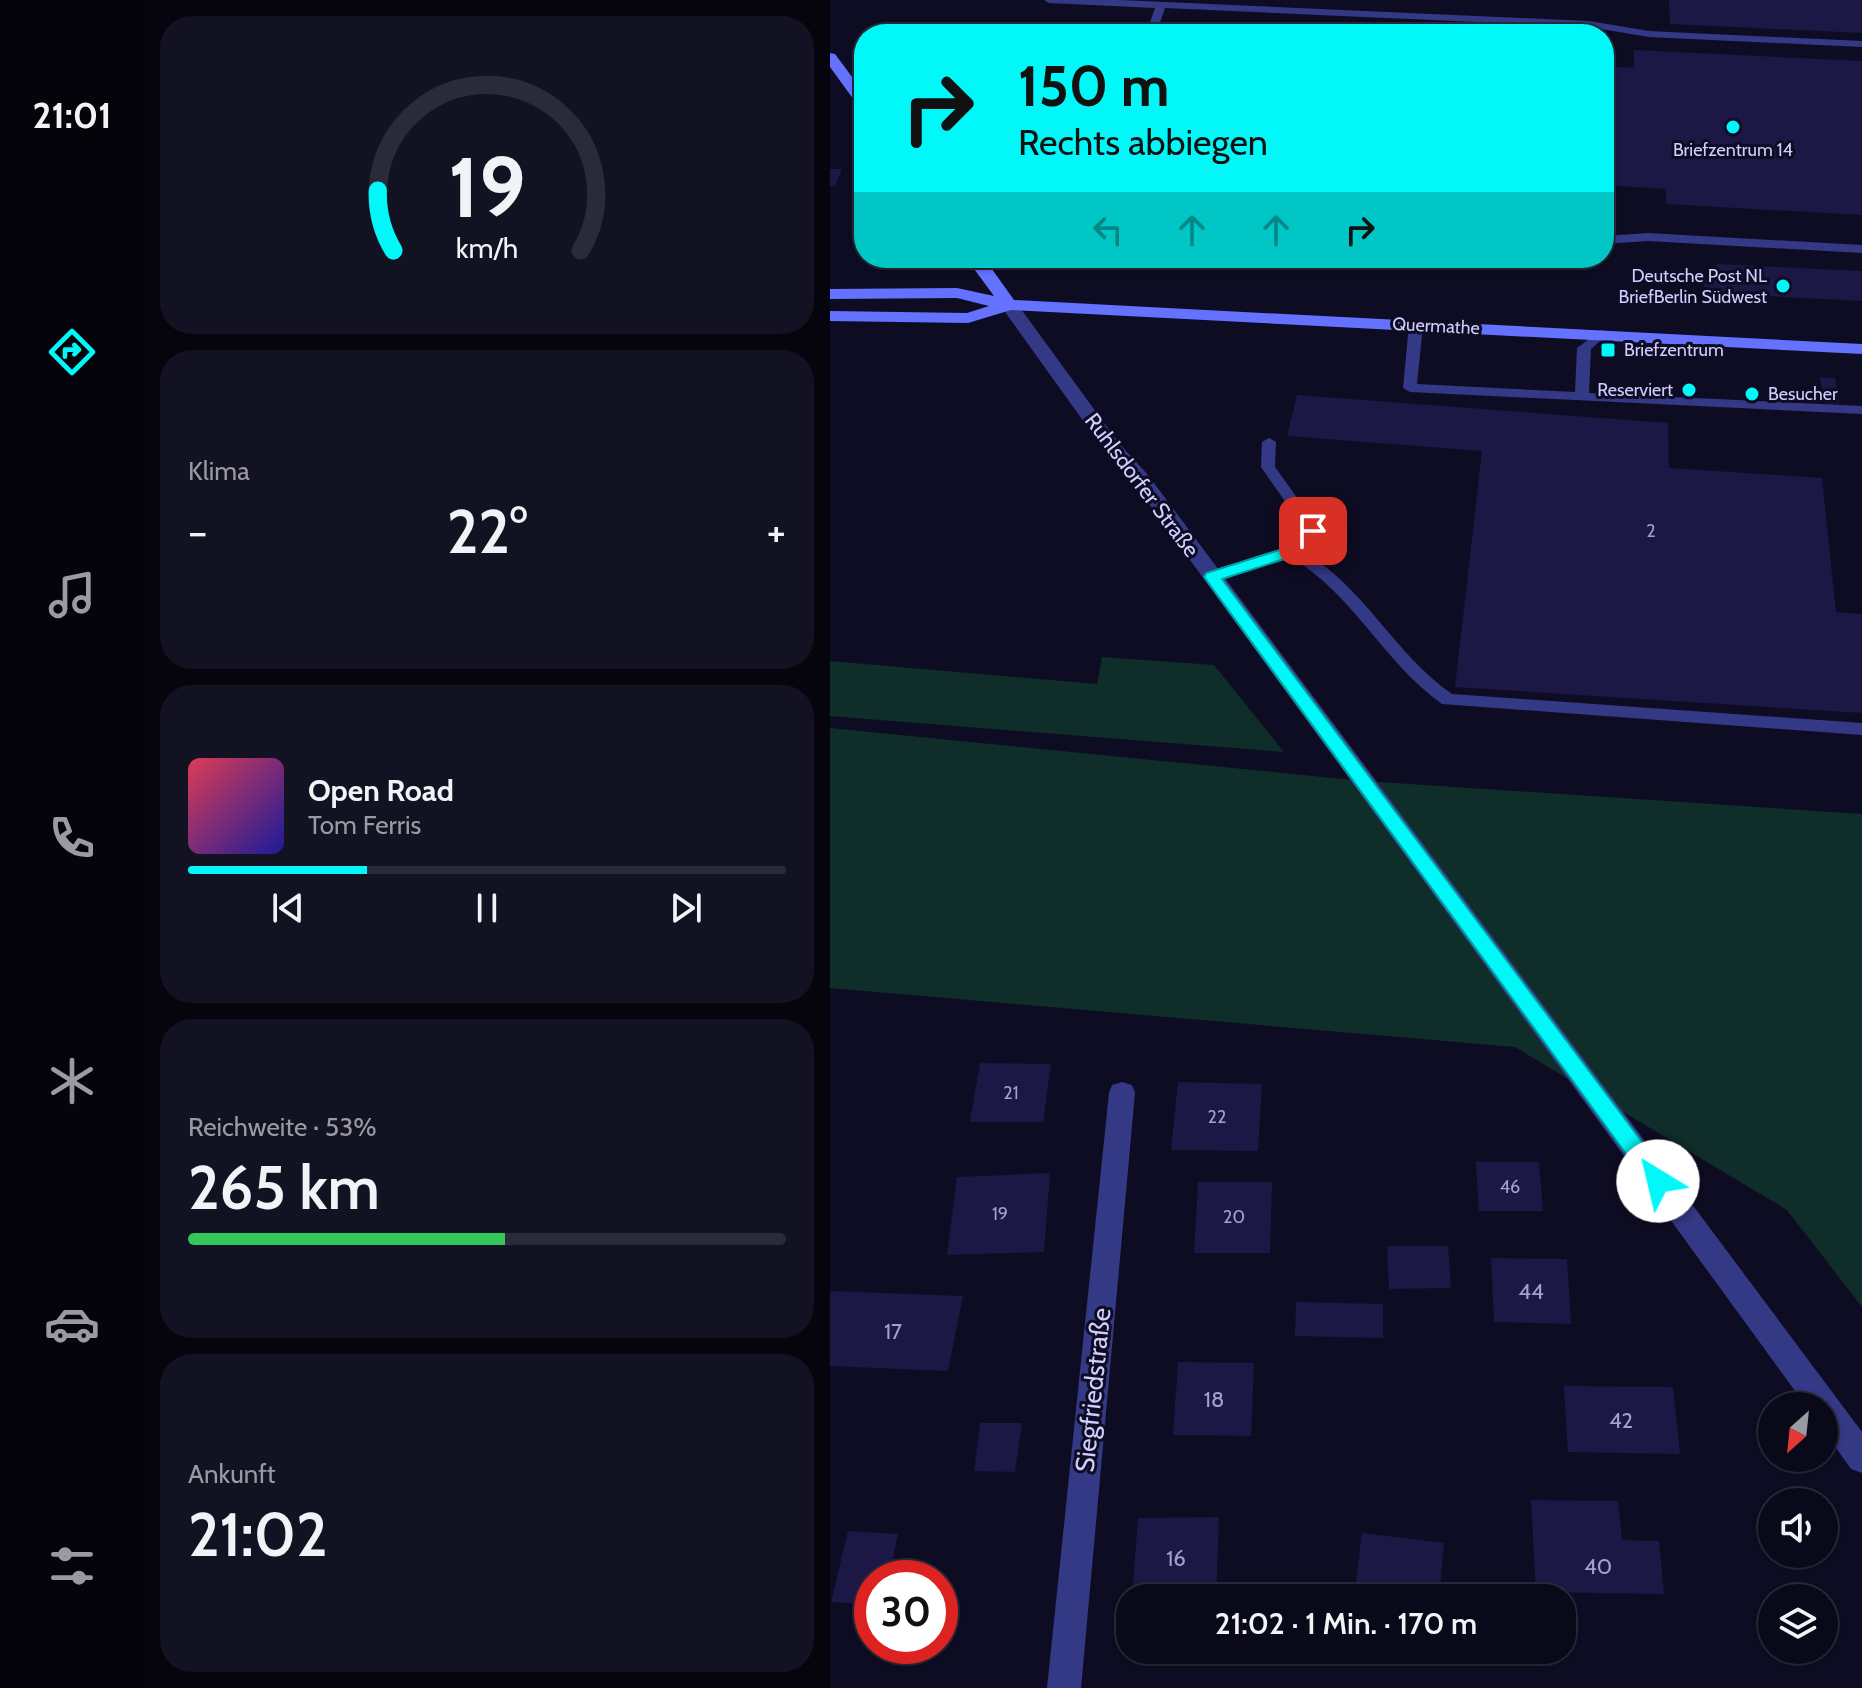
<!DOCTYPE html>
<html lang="de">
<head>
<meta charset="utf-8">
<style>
  body { margin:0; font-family:Cabin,sans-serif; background:#131223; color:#f1f3f6; height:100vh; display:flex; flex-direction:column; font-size:30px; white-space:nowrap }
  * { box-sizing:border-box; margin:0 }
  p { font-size:26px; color:#999aa2 }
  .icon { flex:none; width:44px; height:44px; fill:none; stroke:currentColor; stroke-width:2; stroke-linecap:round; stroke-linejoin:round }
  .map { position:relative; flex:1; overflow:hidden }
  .side { display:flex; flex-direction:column; gap:16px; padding:16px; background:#06050e; width:686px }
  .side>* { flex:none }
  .guide { position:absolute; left:24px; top:24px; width:760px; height:244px; border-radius:32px; box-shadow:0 2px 6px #0004,0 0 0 2px #2a2a39; background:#00f9f8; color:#111; overflow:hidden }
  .needle { width:52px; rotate:207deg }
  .fabs { position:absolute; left:928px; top:1392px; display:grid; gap:16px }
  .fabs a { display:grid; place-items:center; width:80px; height:80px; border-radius:50%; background:#0a091a; box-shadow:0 2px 6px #0004,0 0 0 2px #2a2a39; font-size:40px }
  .speed { position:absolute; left:24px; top:1560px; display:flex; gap:16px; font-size:40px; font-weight:700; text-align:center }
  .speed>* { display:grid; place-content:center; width:104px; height:104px; border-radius:50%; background:#0a091a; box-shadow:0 2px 6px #0004,0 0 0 2px #2a2a39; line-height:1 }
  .speed .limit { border:12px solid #d22; background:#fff; color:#111 }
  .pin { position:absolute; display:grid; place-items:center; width:68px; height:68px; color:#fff; margin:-34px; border-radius:16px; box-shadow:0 4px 12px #0006 }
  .me { position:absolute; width:88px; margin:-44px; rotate:324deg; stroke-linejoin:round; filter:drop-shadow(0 0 6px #0008) }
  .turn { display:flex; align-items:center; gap:28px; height:168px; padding:0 32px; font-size:36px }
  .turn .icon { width:104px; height:104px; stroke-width:2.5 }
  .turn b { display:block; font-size:56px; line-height:68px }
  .lanes { display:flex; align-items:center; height:76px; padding:0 32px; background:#0003; justify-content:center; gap:40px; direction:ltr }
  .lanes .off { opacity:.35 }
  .big { font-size:60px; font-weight:600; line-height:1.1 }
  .side .tile { flex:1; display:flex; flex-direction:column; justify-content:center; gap:12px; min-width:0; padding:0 28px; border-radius:32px; background:#131223 }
  .side .dial { align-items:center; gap:0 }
  .dial svg { height:208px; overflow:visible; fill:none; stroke:#2a2a39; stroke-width:7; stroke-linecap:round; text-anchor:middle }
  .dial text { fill:#f1f3f6; stroke:none }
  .song { display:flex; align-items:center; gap:24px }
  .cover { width:96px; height:96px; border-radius:12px; background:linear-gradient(135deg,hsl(350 70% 55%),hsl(240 70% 35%)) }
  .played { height:8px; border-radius:4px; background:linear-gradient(90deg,#00f9f8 30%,#2a2a39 30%) }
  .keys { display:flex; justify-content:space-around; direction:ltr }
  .heat { display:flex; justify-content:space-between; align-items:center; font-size:44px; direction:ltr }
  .charge { height:12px; border-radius:6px; background:linear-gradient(90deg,#34c759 53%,#2a2a39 0) }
  .trip { position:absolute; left:286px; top:1584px; width:460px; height:80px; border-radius:32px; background:#0a091a; box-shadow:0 2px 6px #0004,0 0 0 2px #2a2a39; font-weight:600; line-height:80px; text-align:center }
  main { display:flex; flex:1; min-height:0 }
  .tab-bar { display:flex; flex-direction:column; width:144px; justify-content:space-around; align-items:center; background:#04040a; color:#999aa2 }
  .tab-bar .icon { width:56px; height:56px }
  .tab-bar .active { color:#00f9f8 }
  .tab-bar b { font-size:36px; color:#f1f3f6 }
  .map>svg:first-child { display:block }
</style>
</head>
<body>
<main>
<nav class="tab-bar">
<b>21:01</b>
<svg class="icon active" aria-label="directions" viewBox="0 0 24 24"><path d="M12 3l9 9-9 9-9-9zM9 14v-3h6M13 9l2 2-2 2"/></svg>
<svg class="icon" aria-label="music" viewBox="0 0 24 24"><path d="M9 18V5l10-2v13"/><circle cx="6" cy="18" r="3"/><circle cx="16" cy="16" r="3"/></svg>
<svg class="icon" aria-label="phone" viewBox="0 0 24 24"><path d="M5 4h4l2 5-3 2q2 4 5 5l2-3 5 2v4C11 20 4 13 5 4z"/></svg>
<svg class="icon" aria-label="climate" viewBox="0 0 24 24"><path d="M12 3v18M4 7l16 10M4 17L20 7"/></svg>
<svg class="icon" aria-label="car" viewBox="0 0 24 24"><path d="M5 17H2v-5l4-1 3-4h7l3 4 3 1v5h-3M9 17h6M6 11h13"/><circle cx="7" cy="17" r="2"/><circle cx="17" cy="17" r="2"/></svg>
<svg class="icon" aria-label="filters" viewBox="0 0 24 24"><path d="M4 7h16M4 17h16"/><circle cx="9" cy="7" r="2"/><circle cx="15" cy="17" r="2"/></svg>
</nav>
<section class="side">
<div class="tile dial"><svg viewBox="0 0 100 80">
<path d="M14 69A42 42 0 1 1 86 69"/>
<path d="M14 69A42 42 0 0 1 8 46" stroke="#00f9f8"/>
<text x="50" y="56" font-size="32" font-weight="700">19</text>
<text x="50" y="72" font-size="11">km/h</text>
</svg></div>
<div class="tile"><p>Klima</p>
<div class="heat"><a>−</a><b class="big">22°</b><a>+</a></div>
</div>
<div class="tile">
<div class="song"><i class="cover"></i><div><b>Open Road</b><p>Tom Ferris</p></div></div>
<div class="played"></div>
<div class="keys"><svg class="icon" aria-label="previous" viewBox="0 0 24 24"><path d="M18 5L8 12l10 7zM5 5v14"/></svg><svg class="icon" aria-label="pause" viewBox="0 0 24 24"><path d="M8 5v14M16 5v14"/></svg><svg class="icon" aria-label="next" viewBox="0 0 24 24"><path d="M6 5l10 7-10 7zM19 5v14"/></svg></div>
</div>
<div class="tile"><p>Reichweite · 53%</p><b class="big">265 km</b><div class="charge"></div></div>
<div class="tile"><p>Ankunft</p><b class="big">21:02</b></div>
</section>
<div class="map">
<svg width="1032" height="1688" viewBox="0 0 1032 1688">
  <rect width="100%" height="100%" fill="#0e0c23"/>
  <!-- green -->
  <g fill="#0f2d29">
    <polygon points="272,657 384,665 454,752 0,716 0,661 267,684"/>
    <polygon points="0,728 534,781 1032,814 1032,1307 957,1210 685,1047 0,988"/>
  </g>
  <!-- building -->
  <g fill="#1c1745">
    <polygon points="839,0 1032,0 1032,33 840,24"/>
    <polygon points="804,50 1032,61 1032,215 836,204 836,189 774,185 774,66 804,68"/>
    <polygon points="0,169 12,169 5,186 0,186"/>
    <polygon points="886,264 1032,271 1032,301 875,293 874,279 887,279"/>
    <polygon points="990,377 1005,378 1009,404 994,403"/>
    <polygon points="467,395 838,423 839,468 992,478 1006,612 1032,614 1032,713 625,687 652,451 457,436"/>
    <polygon points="150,1063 221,1064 213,1122 140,1122"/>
    <polygon points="348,1082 432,1084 428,1151 341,1150"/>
    <polygon points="646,1162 709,1162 713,1211 649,1211"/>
    <polygon points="220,1173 214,1252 117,1255 127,1177"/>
    <polygon points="368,1182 442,1182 440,1253 364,1253"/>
    <polygon points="557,1246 618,1246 621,1288 559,1289"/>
    <polygon points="661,1258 737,1259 741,1324 664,1322"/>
    <polygon points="0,1291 133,1296 118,1371 0,1366"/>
    <polygon points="466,1302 553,1304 553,1338 465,1336"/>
    <polygon points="348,1362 424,1363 421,1436 343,1435"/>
    <polygon points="734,1386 843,1387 850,1454 738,1452"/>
    <polygon points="150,1423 192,1423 185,1472 144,1471"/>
    <polygon points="701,1500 788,1501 792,1540 829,1541 834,1594 706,1592"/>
    <polygon points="389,1517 386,1598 302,1598 308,1518"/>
    <polygon points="18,1531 68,1534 59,1578 42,1578 42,1605 1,1602"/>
    <polygon points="532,1533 614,1543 609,1598 524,1598"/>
  </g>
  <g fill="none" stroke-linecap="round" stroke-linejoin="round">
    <!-- lane -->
    <g fill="#343985" fill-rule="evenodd">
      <polygon points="214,0 290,0 759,21 819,31 1032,41 1032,47 819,37 759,27 335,8 326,34 316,34 325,8 219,3"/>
      <polygon points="818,233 1032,245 1032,253 818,241 774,244 774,236"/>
      <polygon points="586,321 593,325 587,384 745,392 747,348 771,330 778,334 761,349 759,393 1032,406 1032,414 580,392 573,388 579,325"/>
      <path d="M439,438L446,442L445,467L491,531L471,550C534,586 564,654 622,694L1032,723V735L612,704C553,662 523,593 460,557L388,581H376L374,577L376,573L456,547L475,530L431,467L432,442Z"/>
    </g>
    <!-- street -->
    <g fill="#343985" fill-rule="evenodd">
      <polygon points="179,300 185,301 288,442 318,475 1032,1432 1032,1473 1021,1469 994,1431 994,1406 976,1406 304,483 274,450 170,305"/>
      <polygon points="292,1082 302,1085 305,1093 251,1688 217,1688 279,1093 282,1085"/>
    </g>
    <!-- secondary -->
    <g fill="#6571ff" fill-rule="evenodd">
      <polygon points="0,53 5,54 34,93 34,109 29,107 0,67"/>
      <polygon points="136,258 154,258 184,300 1032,344 1032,354 181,310 138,323 0,321 0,311 137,313 159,306 127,298 0,299 0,289 127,288 164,296"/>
    </g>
  </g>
  <!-- route -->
  <polygon fill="#00f9f8" stroke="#00a2a1" stroke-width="2" points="483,526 491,531 467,555 392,579 836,1174 839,1181 836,1188 828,1190 821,1188 374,577 376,573 456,548"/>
  <!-- markers -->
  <g fill="#00f9f8" stroke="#0e0c23" stroke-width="3">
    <circle cx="903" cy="127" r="8"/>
    <circle cx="953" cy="286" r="8"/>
    <rect x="770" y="342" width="16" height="16" rx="4"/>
    <circle cx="859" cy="390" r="8"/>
    <circle cx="922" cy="394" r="8"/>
  </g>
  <g text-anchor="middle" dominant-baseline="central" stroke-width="6" stroke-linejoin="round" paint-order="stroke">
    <!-- far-poi labels -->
    <g font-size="18" fill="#cfceff" stroke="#0e0c23" text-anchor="end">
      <text x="903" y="150" text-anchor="middle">Briefzentrum 14</text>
      <text x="937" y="276">Deutsche Post NL<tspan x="937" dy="21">BriefBerlin Südwest</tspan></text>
      <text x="794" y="350" text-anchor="start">Briefzentrum</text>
      <text x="843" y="390">Reserviert</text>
      <text x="938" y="394" text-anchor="start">Besucher</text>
    </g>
    <!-- far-street labels -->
    <g font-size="18" fill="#cfceff" stroke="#0e0c23">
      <text transform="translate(606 326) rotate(3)">Quermathe</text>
    </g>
    <!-- number labels -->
    <g font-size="18" fill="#a2a0d0">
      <text x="821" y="531">2</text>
      <text x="181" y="1093">21</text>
      <text x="387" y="1117">22</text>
      <text x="680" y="1187">46</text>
      <text x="170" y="1214">19</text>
      <text x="404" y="1217">20</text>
    </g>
    <!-- street labels -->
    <g font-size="22" fill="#cfceff" stroke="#0e0c23">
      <text transform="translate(312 485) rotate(53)">Ruhlsdorfer Straße</text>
    </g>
    <!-- near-number labels -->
    <g font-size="22" fill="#a2a0d0">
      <text x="701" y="1291">44</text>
      <text x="63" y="1331">17</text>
      <text x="384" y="1399">18</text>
      <text x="791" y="1420">42</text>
      <text x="346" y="1558">16</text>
      <text x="768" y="1566">40</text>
    </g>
    <!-- near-street labels -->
    <g font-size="26" fill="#cfceff" stroke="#0e0c23">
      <text transform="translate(263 1390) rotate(-84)">Siegfriedstraße</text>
    </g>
  </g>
</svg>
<div class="fabs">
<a><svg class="needle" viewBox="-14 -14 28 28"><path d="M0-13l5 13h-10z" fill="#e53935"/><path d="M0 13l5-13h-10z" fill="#999aa2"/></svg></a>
<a><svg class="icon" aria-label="sound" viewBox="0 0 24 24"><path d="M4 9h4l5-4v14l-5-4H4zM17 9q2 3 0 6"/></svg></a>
<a><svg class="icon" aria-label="layers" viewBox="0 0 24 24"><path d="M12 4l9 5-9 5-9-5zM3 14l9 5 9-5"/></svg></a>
</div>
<div class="speed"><div class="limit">30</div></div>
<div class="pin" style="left:483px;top:531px;background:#d93025"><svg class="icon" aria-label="arrive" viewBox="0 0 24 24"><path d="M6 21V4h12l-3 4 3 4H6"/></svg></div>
<svg class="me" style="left:828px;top:1181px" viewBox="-20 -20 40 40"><circle r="19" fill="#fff"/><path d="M0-13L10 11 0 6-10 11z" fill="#00f9f8"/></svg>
<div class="trip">21:02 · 1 Min. · 170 m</div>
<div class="guide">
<div class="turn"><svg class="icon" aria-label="right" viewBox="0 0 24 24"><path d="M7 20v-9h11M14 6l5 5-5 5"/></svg><div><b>150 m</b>Rechts abbiegen</div></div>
<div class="lanes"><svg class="icon off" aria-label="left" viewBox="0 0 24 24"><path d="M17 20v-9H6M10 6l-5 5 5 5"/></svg><svg class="icon off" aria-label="ahead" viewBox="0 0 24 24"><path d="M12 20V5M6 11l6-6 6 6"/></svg><svg class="icon off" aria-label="ahead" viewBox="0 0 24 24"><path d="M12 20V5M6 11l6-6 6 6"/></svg><svg class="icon" aria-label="right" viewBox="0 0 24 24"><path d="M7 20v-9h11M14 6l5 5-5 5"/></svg></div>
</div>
</div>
</main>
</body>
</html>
